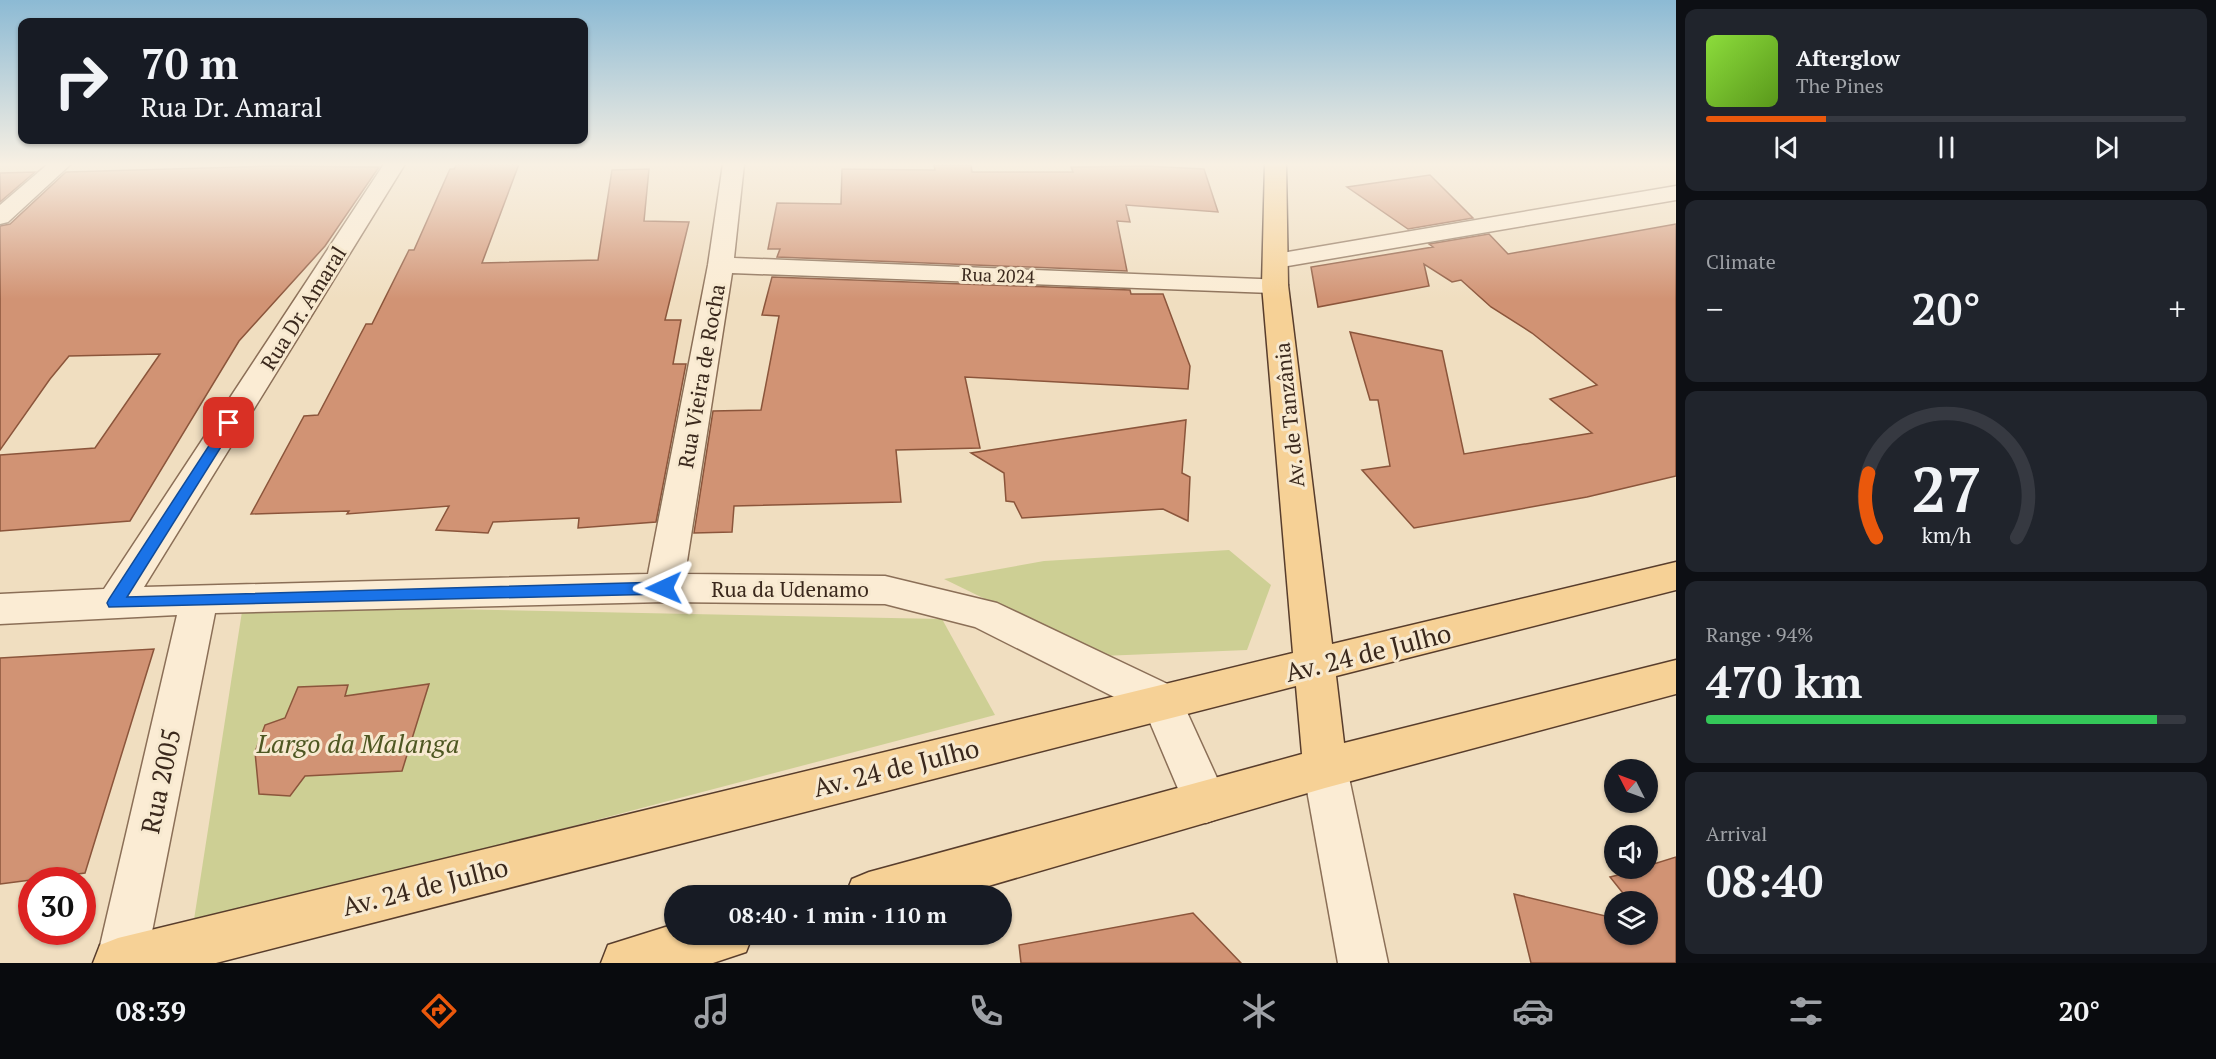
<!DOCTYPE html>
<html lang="en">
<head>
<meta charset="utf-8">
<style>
  body { margin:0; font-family:"PT Serif",serif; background:#20242c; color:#f1f3f6; height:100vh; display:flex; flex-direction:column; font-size:22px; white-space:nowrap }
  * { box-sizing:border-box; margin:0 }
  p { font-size:20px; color:#9ea1a6 }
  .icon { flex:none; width:33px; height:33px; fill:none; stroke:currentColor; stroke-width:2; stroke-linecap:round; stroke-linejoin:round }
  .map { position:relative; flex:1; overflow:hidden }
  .panel { display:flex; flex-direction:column; gap:9px; padding:9px; background:#0d0f14; width:540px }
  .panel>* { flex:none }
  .top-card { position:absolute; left:18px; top:18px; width:570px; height:126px; border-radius:12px; box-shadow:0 2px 4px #0004; background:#171b24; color:#f1f3f6; overflow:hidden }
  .needle { width:39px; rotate:312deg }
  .buttons { position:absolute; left:1604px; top:759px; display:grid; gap:12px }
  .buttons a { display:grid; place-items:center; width:54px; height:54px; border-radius:50%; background:#171b24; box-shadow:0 2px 4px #0004; font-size:30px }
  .speed { position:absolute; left:18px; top:867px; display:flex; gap:12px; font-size:30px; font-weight:700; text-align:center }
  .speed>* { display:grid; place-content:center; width:78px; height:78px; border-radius:50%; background:#171b24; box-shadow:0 2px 4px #0004; line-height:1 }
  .speed .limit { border:9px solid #d22; background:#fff; color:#111 }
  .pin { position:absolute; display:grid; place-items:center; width:51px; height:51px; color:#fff; margin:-26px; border-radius:12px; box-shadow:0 3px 9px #0006 }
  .me { position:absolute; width:66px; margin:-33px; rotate:269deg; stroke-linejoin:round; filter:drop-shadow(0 0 4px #0008) }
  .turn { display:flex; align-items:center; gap:21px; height:126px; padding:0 24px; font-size:27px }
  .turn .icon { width:78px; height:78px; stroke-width:2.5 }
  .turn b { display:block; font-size:42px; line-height:51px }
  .big { font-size:45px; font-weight:700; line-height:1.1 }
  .panel .tile { flex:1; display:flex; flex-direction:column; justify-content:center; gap:9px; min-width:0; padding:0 21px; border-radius:12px; background:#20242c }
  .panel .dial { align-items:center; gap:0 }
  .dial svg { height:156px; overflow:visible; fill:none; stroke:#363941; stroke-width:7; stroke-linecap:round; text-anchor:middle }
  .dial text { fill:#f1f3f6; stroke:none }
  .song { display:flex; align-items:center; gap:18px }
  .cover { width:72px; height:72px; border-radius:9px; background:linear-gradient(135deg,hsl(90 70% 55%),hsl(90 70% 35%)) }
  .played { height:6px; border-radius:3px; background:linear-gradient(90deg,#ea580c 25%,#363941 25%) }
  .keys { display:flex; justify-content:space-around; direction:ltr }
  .heat { display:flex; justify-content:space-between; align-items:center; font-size:33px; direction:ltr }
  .charge { height:9px; border-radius:4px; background:linear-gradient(90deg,#34c759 94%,#363941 0) }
  .trip { position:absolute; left:664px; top:885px; width:348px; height:60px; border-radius:30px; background:#171b24; box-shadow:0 2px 4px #0004; font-weight:700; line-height:60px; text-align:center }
  .tab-bar { display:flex; height:96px; justify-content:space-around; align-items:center; background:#090b0e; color:#9ea1a6 }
  .tab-bar .icon { width:42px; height:42px }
  .tab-bar .selected { color:#ea580c }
  .tab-bar b { font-size:27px; color:#f1f3f6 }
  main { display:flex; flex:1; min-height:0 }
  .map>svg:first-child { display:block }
</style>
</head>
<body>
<main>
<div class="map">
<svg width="1676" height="963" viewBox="0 0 1676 963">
  <rect width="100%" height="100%" fill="#f0dec0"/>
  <!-- green -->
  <g fill="#cdcf94">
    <polygon points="1229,550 1271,585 1247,650 1102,656 944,579 1044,561"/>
    <polygon points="243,605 942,619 995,715 193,926"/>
  </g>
  <!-- building -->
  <g fill="#d19374" stroke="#8b553b" stroke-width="1.5">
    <polygon points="457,164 519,164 482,263 598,260 612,170 649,169 644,221 689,222 665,320 681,320 673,364 686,364 656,522 578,528 579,518 493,522 488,533 436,530 449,506 347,514 349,511 251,514 304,416 318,415 366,324 372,324 409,250 414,250 450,169 454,169"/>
    <polygon points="934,165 971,165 972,172 1073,172 1071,167 1147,166 1204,169 1218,212 1126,205 1130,222 1117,221 1127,271 777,257 780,249 768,249 777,203 841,204 842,169 935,170"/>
    <polygon points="275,166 379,167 325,246 239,341 130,521 0,531 0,455 95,448 160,354 69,356 50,379 0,450 0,226 10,224 66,172"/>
    <polygon points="35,172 0,202 0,173"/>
    <polygon points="1430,175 1473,218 1408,229 1347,187"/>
    <polygon points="1676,224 1676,476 1587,497 1414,528 1362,470 1390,466 1378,400 1370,400 1350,332 1442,351 1464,454 1592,433 1550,399 1597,385 1532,333 1491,307 1461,280 1452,282 1424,264 1429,286 1318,307 1311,267 1433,247 1429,244 1489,234 1508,254"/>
    <polygon points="772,277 1130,290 1131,294 1163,294 1190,366 1188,389 965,377 980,448 896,450 901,502 734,506 732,532 694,533 713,411 761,410 779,316 762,315"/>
    <polygon points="1186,420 1182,473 1190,477 1188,521 1163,509 1022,518 1014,502 1006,501 1004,473 971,453"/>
    <polygon points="154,649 85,873 0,884 0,658"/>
    <polygon points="429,684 402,771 305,776 290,796 259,794 255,752 265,725 285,718 298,687 348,685 345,696"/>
    <polygon points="1676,857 1676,963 1531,963 1514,894 1614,918 1614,934 1647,934 1647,925 1651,927 1647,921 1647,902 1630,902 1610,877 1647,868 1647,866"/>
    <polygon points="1193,913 1241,963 1021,963 1019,945"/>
  </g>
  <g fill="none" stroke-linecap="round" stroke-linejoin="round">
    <defs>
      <g id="minor">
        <polygon points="48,164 71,164 8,222 0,224 0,205"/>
        <polygon points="384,164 405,164 144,587 648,574 708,265 723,164 744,164 734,258 1284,280 1288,285 1284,290 1275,293 732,273 685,574 885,576 997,603 1176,688 1228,802 1222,817 1206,823 1190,817 1146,713 975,627 885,604 664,602 215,613 146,962 96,963 177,615 0,624 0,594 104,589"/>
        <polygon points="1676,186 1676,200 1276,268 1267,266 1264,261 1267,256 1276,254"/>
        <polygon points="1325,748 1340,754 1347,768 1388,963 1338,963 1303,768 1310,754"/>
      </g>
      <g id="major">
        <polygon points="1265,164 1286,164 1288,285 1332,644 1676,562 1676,590 1336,676 1344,743 1676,660 1676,694 1325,788 954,896 845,896 852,879 869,872 1302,754 1296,686 216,963 93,963 100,945 118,938 1293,653 1262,285"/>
        <polygon points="675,924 675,934 753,934 746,952 713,963 601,963 608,945"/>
      </g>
    </defs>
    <!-- minor casing -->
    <use href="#minor" stroke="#8b6f57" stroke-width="3"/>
    <!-- major casing -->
    <use href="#major" stroke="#583d2c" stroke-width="3"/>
    <!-- minor -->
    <use href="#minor" fill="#fbecd4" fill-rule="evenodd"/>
    <!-- major -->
    <use href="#major" fill="#f6d196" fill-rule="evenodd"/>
  </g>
  <!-- sky -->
  <linearGradient id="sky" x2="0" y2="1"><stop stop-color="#8cbad4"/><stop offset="0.55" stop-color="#f8f0e3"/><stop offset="1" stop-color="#f8f0e3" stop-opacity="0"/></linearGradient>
  <rect width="1676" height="299" fill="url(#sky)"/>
  <!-- route -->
  <polygon fill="#1a73e8" stroke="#114b97" stroke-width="1.5" points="229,419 236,423 127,597 664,582 671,588 664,594 109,607 107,603 109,599 225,421"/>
  <g text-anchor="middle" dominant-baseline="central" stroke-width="6" stroke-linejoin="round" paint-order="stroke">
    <!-- far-street labels -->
    <g font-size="18" fill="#3a281c" stroke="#f7e9d0">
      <text transform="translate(998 275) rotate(2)">Rua 2024</text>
    </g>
    <!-- street labels -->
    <g font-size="21" fill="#3a281c" stroke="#f7e9d0">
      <text transform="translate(303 308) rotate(-58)">Rua Dr. Amaral</text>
      <text transform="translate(701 376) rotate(-80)">Rua Vieira de Rocha</text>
      <text transform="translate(1289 415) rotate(-96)">Av. de Tanzânia</text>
      <text x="790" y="589">Rua da Udenamo</text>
    </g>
    <!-- near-street labels -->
    <g font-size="26" fill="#3a281c" stroke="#f7e9d0">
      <text transform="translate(1368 652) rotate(-14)">Av. 24 de Julho</text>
      <text transform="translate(896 767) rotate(-14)">Av. 24 de Julho</text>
      <text transform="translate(160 781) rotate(-78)">Rua 2005</text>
      <text transform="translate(425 886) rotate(-14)">Av. 24 de Julho</text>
    </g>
    <!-- near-park labels -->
    <g font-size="26" font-style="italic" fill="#4e5722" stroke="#f7e9d0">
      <text x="358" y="743">Largo da Malanga</text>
    </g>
  </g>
</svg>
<div class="buttons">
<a><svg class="needle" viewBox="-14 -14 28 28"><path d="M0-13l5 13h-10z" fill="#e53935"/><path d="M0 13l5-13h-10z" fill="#9ea1a6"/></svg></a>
<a><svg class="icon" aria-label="sound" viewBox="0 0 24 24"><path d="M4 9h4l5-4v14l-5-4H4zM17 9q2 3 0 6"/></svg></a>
<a><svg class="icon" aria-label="layers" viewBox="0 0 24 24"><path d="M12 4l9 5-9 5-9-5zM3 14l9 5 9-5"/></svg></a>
</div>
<div class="speed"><div class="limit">30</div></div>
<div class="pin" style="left:229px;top:423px;background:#d93025"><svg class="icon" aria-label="arrive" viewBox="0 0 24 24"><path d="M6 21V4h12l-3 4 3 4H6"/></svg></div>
<svg class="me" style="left:664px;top:588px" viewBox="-20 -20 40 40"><path d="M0-17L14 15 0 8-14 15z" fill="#1a73e8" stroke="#fff" stroke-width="4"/></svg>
<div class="trip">08:40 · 1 min · 110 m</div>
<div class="top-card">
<div class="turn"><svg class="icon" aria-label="right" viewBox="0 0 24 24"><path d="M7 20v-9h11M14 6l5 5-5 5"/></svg><div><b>70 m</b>Rua Dr. Amaral</div></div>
</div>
</div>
<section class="panel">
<div class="tile">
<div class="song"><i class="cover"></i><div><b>Afterglow</b><p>The Pines</p></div></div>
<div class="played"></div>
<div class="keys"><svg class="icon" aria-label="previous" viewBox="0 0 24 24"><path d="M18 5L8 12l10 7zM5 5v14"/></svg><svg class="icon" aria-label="pause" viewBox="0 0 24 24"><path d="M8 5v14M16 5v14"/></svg><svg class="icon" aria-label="next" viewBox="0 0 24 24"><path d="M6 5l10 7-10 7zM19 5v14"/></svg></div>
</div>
<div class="tile"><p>Climate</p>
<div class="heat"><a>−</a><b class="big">20°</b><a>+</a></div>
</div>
<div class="tile dial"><svg viewBox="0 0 100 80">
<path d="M14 69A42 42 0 1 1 86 69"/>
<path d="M14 69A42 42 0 0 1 10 36" stroke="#ea580c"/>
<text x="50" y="56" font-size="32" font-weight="700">27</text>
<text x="50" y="72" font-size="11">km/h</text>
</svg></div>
<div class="tile"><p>Range · 94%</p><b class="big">470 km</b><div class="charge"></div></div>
<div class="tile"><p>Arrival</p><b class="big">08:40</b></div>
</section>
</main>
<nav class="tab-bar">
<b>08:39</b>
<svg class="icon selected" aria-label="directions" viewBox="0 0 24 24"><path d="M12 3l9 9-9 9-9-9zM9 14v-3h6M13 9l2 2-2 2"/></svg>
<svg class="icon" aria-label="music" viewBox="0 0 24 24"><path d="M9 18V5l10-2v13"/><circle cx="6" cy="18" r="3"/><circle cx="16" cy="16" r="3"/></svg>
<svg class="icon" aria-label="phone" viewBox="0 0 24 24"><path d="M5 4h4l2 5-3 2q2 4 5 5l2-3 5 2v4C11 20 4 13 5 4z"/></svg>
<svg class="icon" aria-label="climate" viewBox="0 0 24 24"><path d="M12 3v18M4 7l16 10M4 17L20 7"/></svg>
<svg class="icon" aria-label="car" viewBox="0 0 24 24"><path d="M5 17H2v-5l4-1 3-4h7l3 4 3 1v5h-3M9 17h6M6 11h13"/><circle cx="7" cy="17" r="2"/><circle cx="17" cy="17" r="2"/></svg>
<svg class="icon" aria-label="filters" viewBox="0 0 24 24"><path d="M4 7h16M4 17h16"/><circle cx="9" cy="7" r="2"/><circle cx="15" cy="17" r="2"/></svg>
<b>20°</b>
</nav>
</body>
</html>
